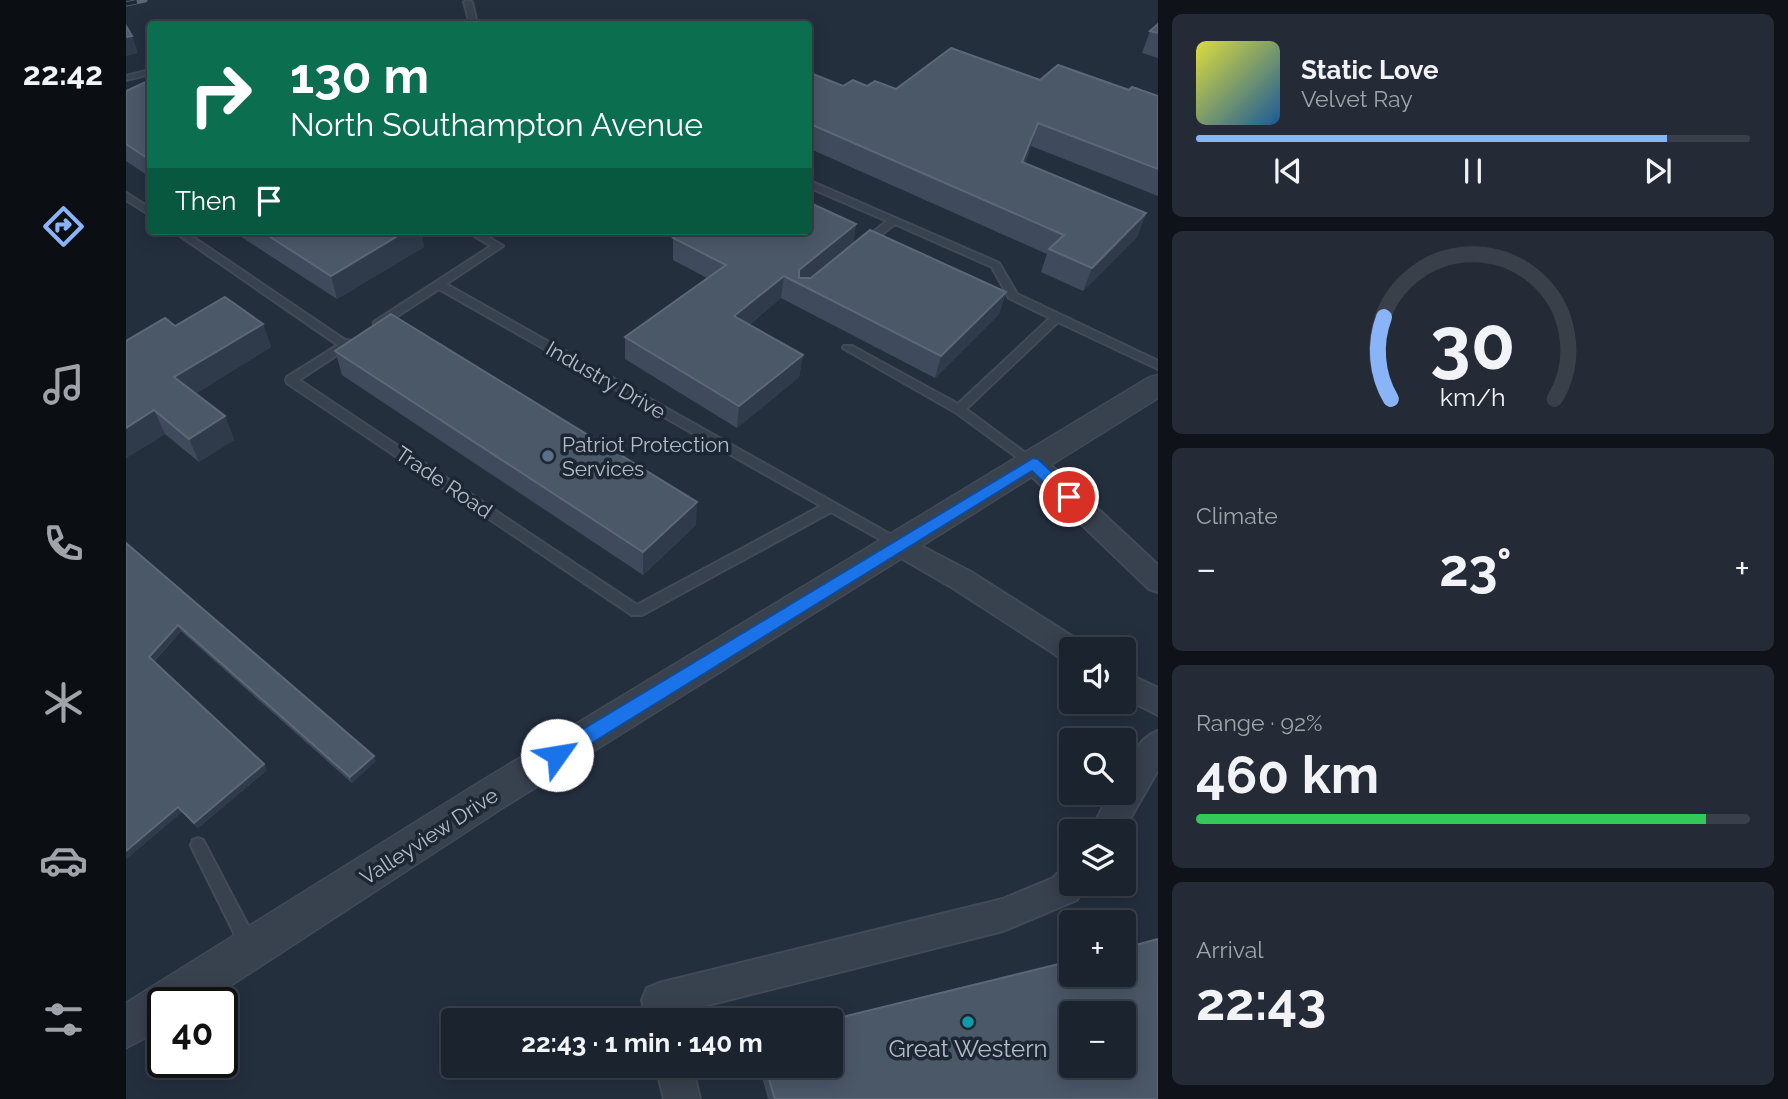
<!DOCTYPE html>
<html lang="en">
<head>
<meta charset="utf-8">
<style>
  body { margin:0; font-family:Raleway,sans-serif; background:#242b36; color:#f1f3f6; height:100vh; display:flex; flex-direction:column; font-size:26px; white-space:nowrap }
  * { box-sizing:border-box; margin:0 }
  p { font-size:23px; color:#a0a4aa }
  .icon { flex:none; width:38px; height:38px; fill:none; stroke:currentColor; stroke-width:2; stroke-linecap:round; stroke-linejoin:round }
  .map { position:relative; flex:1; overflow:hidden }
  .side { display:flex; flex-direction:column; gap:14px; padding:14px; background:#0f1319; width:630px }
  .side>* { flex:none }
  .banner { position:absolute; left:21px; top:21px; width:665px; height:214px; border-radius:7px; box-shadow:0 4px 18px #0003,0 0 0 2px #39404a; background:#0b6e4f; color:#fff; overflow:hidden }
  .fabs { position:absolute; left:933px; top:637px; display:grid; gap:14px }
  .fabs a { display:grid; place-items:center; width:77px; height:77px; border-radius:7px; background:#1b232e; box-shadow:0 4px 18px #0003,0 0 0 2px #39404a; font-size:35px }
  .speed { position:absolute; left:21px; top:987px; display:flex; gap:14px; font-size:35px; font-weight:700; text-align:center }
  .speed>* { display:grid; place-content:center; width:91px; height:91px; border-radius:50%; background:#1b232e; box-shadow:0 4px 18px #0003,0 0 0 2px #39404a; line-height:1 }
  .speed .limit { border:4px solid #111; border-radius:10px; background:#fff; color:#111 }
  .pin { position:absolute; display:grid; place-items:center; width:60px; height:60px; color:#fff; margin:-30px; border:4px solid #fff; border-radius:50%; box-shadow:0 2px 7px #0007 }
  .me { position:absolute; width:77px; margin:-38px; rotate:58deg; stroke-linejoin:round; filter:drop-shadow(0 0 5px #0008) }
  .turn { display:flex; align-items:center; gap:24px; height:147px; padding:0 28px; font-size:32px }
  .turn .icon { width:91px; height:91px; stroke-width:2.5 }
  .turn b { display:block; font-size:49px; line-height:60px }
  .then { display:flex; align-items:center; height:66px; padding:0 28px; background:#0003; gap:14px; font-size:26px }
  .big { font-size:52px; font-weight:700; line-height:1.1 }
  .side .widget { flex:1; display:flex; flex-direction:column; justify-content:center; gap:10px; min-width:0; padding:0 24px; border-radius:10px; background:#242b36 }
  .side .dial { align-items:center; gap:0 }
  .dial svg { height:182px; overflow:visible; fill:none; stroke:#39404a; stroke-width:7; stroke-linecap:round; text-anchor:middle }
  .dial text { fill:#f1f3f6; stroke:none }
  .song { display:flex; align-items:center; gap:21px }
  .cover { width:84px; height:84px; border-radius:10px; background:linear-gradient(135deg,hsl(60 70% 55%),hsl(210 70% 35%)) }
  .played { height:7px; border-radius:4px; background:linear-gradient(90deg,#8ab4f8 85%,#39404a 85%) }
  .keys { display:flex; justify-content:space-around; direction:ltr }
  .heat { display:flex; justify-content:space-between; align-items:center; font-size:38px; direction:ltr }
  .charge { height:10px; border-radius:5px; background:linear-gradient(90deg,#34c759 92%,#39404a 0) }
  .trip { position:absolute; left:315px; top:1008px; width:402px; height:70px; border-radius:7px; background:#1b232e; box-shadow:0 4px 18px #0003,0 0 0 2px #39404a; font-weight:700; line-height:70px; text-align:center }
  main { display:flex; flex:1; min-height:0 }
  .tab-bar { display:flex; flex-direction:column; width:126px; justify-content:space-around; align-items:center; background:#0b0e12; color:#a0a4aa }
  .tab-bar .icon { width:49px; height:49px }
  .tab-bar .selected { color:#8ab4f8 }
  .tab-bar b { font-size:32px; color:#f1f3f6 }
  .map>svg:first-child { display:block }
</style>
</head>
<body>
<main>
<nav class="tab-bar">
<b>22:42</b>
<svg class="icon selected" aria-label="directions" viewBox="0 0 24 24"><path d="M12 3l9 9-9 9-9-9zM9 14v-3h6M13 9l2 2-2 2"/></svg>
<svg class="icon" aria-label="music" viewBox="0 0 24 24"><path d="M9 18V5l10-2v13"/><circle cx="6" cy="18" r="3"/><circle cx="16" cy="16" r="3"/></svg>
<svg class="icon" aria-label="phone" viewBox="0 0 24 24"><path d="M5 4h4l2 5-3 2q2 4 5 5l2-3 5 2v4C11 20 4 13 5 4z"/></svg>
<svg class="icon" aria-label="climate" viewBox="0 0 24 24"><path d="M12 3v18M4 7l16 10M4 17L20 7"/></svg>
<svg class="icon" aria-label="car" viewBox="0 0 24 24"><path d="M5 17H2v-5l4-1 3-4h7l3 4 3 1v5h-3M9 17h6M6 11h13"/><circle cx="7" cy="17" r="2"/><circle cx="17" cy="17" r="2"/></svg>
<svg class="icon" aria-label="filters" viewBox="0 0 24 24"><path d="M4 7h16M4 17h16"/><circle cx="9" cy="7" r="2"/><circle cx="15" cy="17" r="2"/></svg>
</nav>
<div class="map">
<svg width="1032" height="1099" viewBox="0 0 1032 1099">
  <rect width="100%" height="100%" fill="#242f3e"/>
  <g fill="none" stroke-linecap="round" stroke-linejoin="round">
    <defs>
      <g id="service">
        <polygon points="341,0 346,2 351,24 344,24 338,2"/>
        <polygon points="24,70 24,74 0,80 0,76"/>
        <polygon points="682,180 873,263 891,294 1032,361 1032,369 932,322 840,409 913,463 907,467 903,466 829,412 717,348 718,346 726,346 832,404 924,318 883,298 866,267 769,224 741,246 735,246 735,242 761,221 682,187"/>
        <polygon points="0,193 24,208 24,215 0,200"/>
        <polygon points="47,231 58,231 219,340 226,341 226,345 173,380 511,605 695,506 313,289 256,326 248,326 248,322 365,246 340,231 352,231 377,246 320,284 776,541 778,544 776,547 768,547 705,512 516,615 506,615 161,383 160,380 161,377 212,345"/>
        <polygon points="72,838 77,840 128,937 130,943 128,949 122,951 116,949 67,850 65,845 67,840"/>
      </g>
      <g id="minor">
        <polygon points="907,454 916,457 1032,565 1032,592 1023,589 898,469 895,463 898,457"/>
        <polygon points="772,534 845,572 955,642 959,649 945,649 945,662 935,658 827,588 763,551 759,544 763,537"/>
        <polygon points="998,672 1032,688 1032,715 998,698"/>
        <path d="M1032,731V770L997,831H965L984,793H998C998,770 1009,739 1032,731Z"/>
        <polygon points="945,866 945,884 960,884 951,900 877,931 554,1012 555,1020 520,1020 516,1000 521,988 533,983 877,899 927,878 934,871"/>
        <polygon points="530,1066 566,1066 574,1099 538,1099"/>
      </g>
      <polygon id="tertiary" points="1032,375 1032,398 375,809 78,1003 37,1003 37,1029 0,1048 0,1003 349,785 1022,378"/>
    </defs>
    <!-- service casing -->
    <use href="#service" stroke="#414a57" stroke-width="4"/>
    <!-- minor casing -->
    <use href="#minor" stroke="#414a57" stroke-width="4"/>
    <!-- tertiary casing -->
    <use href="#tertiary" stroke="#414a57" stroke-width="3"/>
    <!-- service -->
    <use href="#service" fill="#38414e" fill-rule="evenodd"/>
    <!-- minor -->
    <use href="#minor" fill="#38414e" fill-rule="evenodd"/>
    <!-- tertiary -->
    <use href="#tertiary" fill="#38414e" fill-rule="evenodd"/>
    <defs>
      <polyline id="rail" points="0,4 19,0"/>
    </defs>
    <!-- rail casing -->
    <use href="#rail" stroke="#5a6575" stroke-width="5"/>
    <!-- rail -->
    <use href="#rail" stroke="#1d2633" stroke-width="3.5" stroke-dasharray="11" stroke-linecap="butt"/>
  </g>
  <!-- wall -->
  <g fill="#3f4b5c">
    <polygon points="1032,24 1032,58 1016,53 1024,31"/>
    <polygon points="682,72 717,86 741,86 770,89 914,80 1003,90 1032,96 1032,196 905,146 899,163 1020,213 1011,237 957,291 915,272 921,254 682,148"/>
    <polygon points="24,80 24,177 0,161 0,91"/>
    <polygon points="730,224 727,244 880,292 873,314 809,378 655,298 623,325 677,355 673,377 611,428 499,359 499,337 581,278 547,260 547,238"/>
    <polygon points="106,231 295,231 298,247 211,299"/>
    <polygon points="137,324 145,347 69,394 99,416 108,440 73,462 39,434 0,458 49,326"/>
    <polygon points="209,351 570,525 517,575 216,375"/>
    <polygon points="0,543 250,761 226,783 55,631 28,662 141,770 72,828 56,812 0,859"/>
    <polygon points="633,1066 705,1066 1032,1099 642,1099"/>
  </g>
  <!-- shaded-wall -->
  <g fill="#2f3b4b">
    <polygon points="6,36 12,53 0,56 0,37"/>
    <polygon points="912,123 905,146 889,185 896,162"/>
    <polygon points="1020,213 1011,237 957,291 966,268"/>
    <polygon points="730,224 727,246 677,286 671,283 673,270"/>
    <polygon points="280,231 295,231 298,247 211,299 205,276"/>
    <polygon points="658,276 655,298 606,338 608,316"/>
    <polygon points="880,292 873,314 809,378 815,356"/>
    <polygon points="137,324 145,347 58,401 48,377"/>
    <polygon points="677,355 673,377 611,428 613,406"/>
    <polygon points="28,410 39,434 0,458 0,428"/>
    <polygon points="99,416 108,440 73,462 63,439"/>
    <polygon points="571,502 570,525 517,575 517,552"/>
    <polygon points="52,625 55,631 26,663 23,657"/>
    <polygon points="248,756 250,761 226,783 224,777"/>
    <polygon points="138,764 141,770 72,828 68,823"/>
    <polygon points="52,807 56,812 0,859 0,851"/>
  </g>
  <!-- building -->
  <g fill="#4b5868" stroke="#5c6777" stroke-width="2" fill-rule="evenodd">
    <polygon points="1032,24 1032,33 1024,31"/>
    <polygon points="0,26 6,36 0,37"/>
    <polygon points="825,48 914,80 932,65 1003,90 1006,87 1032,96 1032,169 912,123 896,162 1020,213 966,268 923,249 938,235 682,123 682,72 717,86 727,80 741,86 749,81 770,89"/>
    <polygon points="24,80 24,160 0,144 0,91"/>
    <polygon points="682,202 730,224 673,270 673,278 685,278 744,230 880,292 815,356 658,276 608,316 677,355 613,406 499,337 600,265 547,238 558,231 682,231"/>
    <polygon points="135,231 280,231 205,276"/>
    <polygon points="99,297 137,324 48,377 99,416 63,439 28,410 0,428 0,341 39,318 49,326"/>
    <polygon points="265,314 571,502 517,552 209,351"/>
    <polygon points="0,543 248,756 224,777 52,625 23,657 138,764 68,823 52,807 0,851"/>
    <path d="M1032,939V1099H649L639,1066H705V1020H704L945,961V975H998V948ZM945,1013H998V1066H945Z"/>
  </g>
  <!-- route -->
  <polygon fill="#1a73e8" stroke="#114b97" stroke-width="2" points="907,458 912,459 948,493 951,497 948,501 937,501 906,471 437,761 431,763 424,761 422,755 424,749"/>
  <!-- markers -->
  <circle fill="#5c6f8a" stroke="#1d2633" stroke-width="2.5" cx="422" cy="456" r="7"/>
  <circle fill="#0f9aa8" stroke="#1d2633" stroke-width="2.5" cx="842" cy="1022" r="7"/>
  <g text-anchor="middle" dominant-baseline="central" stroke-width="7" stroke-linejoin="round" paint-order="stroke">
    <!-- street labels -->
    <g font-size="21" fill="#b4bcc9" stroke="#1d2633">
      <text transform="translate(480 380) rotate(30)">Industry Drive</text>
      <text transform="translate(318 482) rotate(34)">Trade Road</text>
      <text transform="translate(303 836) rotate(-33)">Valleyview Drive</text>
    </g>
    <!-- poi labels -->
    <g font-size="21" fill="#b4bcc9" stroke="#1d2633" text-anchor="start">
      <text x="436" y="444">Patriot Protection<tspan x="436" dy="24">Services</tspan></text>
    </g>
    <!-- near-poi labels -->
    <g font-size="24" fill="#b4bcc9" stroke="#1d2633">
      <text x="842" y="1048">Great Western</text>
    </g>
  </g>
</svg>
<div class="fabs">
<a><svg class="icon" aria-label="sound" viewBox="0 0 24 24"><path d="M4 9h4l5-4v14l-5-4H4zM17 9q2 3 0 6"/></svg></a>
<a><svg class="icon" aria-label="search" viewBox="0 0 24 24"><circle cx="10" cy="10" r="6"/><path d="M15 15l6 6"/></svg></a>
<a><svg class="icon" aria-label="layers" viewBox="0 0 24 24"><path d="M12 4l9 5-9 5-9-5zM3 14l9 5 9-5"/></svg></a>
<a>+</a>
<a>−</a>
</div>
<div class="speed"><div class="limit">40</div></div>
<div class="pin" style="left:943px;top:497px;background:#d93025"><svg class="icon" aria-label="arrive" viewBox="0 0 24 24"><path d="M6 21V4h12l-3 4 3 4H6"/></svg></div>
<svg class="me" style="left:431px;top:755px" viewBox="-20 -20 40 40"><circle r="19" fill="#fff"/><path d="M0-13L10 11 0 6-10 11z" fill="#1a73e8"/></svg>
<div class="trip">22:43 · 1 min · 140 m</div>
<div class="banner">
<div class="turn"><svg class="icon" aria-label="right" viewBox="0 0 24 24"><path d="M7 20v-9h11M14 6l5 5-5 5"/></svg><div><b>130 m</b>North Southampton Avenue</div></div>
<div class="then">Then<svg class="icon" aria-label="arrive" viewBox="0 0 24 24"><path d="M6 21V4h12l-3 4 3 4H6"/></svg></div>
</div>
</div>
<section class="side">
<div class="widget">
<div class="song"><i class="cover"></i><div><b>Static Love</b><p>Velvet Ray</p></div></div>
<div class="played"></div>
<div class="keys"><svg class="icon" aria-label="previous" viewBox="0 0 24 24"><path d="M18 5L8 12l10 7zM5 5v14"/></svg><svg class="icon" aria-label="pause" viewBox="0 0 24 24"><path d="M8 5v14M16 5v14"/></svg><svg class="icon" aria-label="next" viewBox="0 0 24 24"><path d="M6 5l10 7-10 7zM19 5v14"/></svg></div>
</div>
<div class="widget dial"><svg viewBox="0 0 100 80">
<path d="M14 69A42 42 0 1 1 86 69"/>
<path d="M14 69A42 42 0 0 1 11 33" stroke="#8ab4f8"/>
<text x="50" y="56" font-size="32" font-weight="700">30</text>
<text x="50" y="72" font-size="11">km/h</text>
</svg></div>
<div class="widget"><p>Climate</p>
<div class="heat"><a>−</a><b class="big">23°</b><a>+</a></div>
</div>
<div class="widget"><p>Range · 92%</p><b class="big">460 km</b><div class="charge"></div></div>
<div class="widget"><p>Arrival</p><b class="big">22:43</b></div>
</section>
</main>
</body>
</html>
